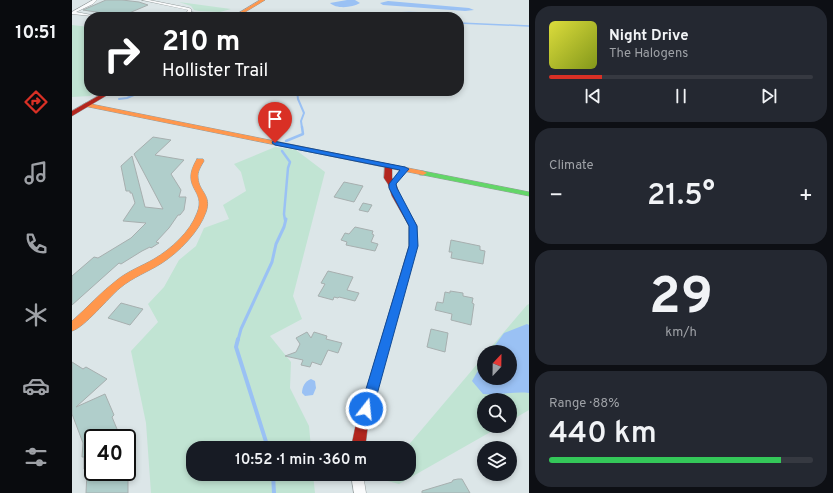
<!DOCTYPE html>
<html lang="en">
<head>
<meta charset="utf-8">
<style>
  body { margin:0; font-family:Overpass,sans-serif; background:#242831; color:#f1f3f6; height:100vh; display:flex; flex-direction:column; font-size:15px; white-space:nowrap }
  * { box-sizing:border-box; margin:0 }
  p { font-size:13px; color:#9ea1a6 }
  .icon { flex:none; width:22px; height:22px; fill:none; stroke:currentColor; stroke-width:2; stroke-linecap:round; stroke-linejoin:round }
  .map { position:relative; flex:1; overflow:hidden }
  .sheet { display:flex; flex-direction:column; gap:6px; padding:6px; background:#0d0f14; width:304px }
  .sheet>* { flex:none }
  .top-card { position:absolute; left:12px; top:12px; width:380px; height:84px; border-radius:16px; box-shadow:0 2px 6px #0003; background:#202124; color:#fff; overflow:hidden }
  .needle { width:26px; rotate:22deg }
  .controls { position:absolute; left:405px; top:345px; display:grid; gap:8px }
  .controls a { display:grid; place-items:center; width:40px; height:40px; border-radius:50%; background:#171b24; box-shadow:0 2px 6px #0003; font-size:20px }
  .speed { position:absolute; left:12px; top:429px; display:flex; gap:8px; font-size:20px; font-weight:700; text-align:center }
  .speed>* { display:grid; place-content:center; width:52px; height:52px; border-radius:50%; background:#171b24; box-shadow:0 2px 6px #0003; line-height:1 }
  .speed .limit { border:2px solid #111; border-radius:6px; background:#fff; color:#111 }
  .pin { position:absolute; display:grid; place-items:center; width:34px; height:34px; color:#fff; margin:-41px -17px; border-radius:50% 50% 50% 0; rotate:-45deg; box-shadow:0 0 4px #0007 }
  .pin .icon { rotate:45deg }
  .me { position:absolute; width:44px; margin:-22px; rotate:16deg; stroke-linejoin:round; filter:drop-shadow(0 0 3px #0008) }
  .turn { display:flex; align-items:center; gap:14px; height:84px; padding:0 12px; font-size:18px }
  .turn .icon { width:52px; height:52px; stroke-width:2.5 }
  .turn b { display:block; font-size:28px; line-height:34px }
  .big { font-size:30px; font-weight:600; line-height:1.1 }
  .sheet .card { flex:1; display:flex; flex-direction:column; justify-content:center; gap:6px; min-width:0; padding:0 14px; border-radius:16px; background:#242831 }
  .sheet .dial { align-items:center; gap:0 }
  .dial b { font-size:52px; line-height:1 }
  .song { display:flex; align-items:center; gap:12px }
  .cover { width:48px; height:48px; border-radius:6px; background:linear-gradient(135deg,hsl(60 70% 55%),hsl(70 70% 35%)) }
  .played { height:4px; border-radius:2px; background:linear-gradient(90deg,#d93025 20%,#363941 20%) }
  .keys { display:flex; justify-content:space-around; direction:ltr }
  .heat { display:flex; justify-content:space-between; align-items:center; font-size:22px; direction:ltr }
  .charge { height:6px; border-radius:3px; background:linear-gradient(90deg,#34c759 88%,#363941 0) }
  .trip { position:absolute; left:114px; top:441px; width:230px; height:40px; border-radius:16px; background:#171b24; box-shadow:0 2px 6px #0003; font-weight:600; line-height:40px; text-align:center }
  main { display:flex; flex:1; min-height:0 }
  .tab-bar { display:flex; flex-direction:column; width:72px; justify-content:space-around; align-items:center; background:#090b0e; color:#9ea1a6 }
  .tab-bar .icon { width:28px; height:28px }
  .tab-bar .selected { color:#d93025 }
  .tab-bar b { font-size:18px; color:#f1f3f6 }
  .map>svg:first-child { display:block }
</style>
</head>
<body>
<main>
<nav class="tab-bar">
<b>10:51</b>
<svg class="icon selected" aria-label="directions" viewBox="0 0 24 24"><path d="M12 3l9 9-9 9-9-9zM9 14v-3h6M13 9l2 2-2 2"/></svg>
<svg class="icon" aria-label="music" viewBox="0 0 24 24"><path d="M9 18V5l10-2v13"/><circle cx="6" cy="18" r="3"/><circle cx="16" cy="16" r="3"/></svg>
<svg class="icon" aria-label="phone" viewBox="0 0 24 24"><path d="M5 4h4l2 5-3 2q2 4 5 5l2-3 5 2v4C11 20 4 13 5 4z"/></svg>
<svg class="icon" aria-label="climate" viewBox="0 0 24 24"><path d="M12 3v18M4 7l16 10M4 17L20 7"/></svg>
<svg class="icon" aria-label="car" viewBox="0 0 24 24"><path d="M5 17H2v-5l4-1 3-4h7l3 4 3 1v5h-3M9 17h6M6 11h13"/><circle cx="7" cy="17" r="2"/><circle cx="17" cy="17" r="2"/></svg>
<svg class="icon" aria-label="filters" viewBox="0 0 24 24"><path d="M4 7h16M4 17h16"/><circle cx="9" cy="7" r="2"/><circle cx="15" cy="17" r="2"/></svg>
</nav>
<div class="map">
<svg width="457" height="493" viewBox="0 0 457 493">
  <rect width="100%" height="100%" fill="#dce6e8"/>
  <!-- green -->
  <g fill="#c1e4d3">
    <polygon points="107,2 159,9 148,12 127,11 122,10 119,6"/>
    <polygon points="0,25 17,27 17,91 26,91 18,96 0,97"/>
    <polygon points="203,147 224,150 253,172 221,296 230,319 198,336 219,362 218,388 237,426 239,448 121,448 121,474 241,474 243,493 79,493 74,423 59,351 86,322 76,304 92,287 107,260 124,246 132,228 157,219 151,205 174,191 169,172 162,164"/>
    <polygon points="457,304 457,410 438,421 438,400 412,400 412,426 429,426 327,484 308,479 312,474 337,474 337,448 334,448 412,356 412,378 438,378 438,352 415,352 455,305"/>
  </g>
  <!-- water -->
  <g fill="#9ac1f4">
    <path d="M275,0H283L288,3C280,8 264,9 258,3Z"/>
    <polygon points="316,1 397,8 402,10 393,11 311,5 308,3"/>
    <path d="M455,324L457,325V393C441,391 426,396 411,394L400,381L412,360V378H438V352H418L432,333Z"/>
    <path d="M239,379L243,381L244,388L241,395L233,396L230,393C230,387 233,381 239,379Z"/>
  </g>
  <g fill="none" stroke-linecap="round" stroke-linejoin="round">
    <!-- stream-far4 -->
    <g stroke="#9ac1f4" stroke-width="1.5">
      <path d="M223,17C244,16 265,17 285,16C315,14 343,9 372,17"/>
      <polyline points="387,23 457,26"/>
    </g>
    <!-- stream-far3 -->
    <g stroke="#9ac1f4" stroke-width="2">
      <polyline points="225,91 226,99 232,113 229,121 230,128"/>
      <polyline points="47,99 55,98 71,91"/>
    </g>
    <!-- stream-far2 -->
    <g stroke="#9ac1f4" stroke-width="2.5">
      <polyline points="214,141 231,134 230,127"/>
      <polyline points="210,151 218,162 216,168 212,214 213,220"/>
    </g>
    <!-- stream-far1 -->
    <polyline stroke="#9ac1f4" stroke-width="3" points="166,340 169,329 200,262 204,244 212,227 214,219"/>
    <!-- stream -->
    <g stroke="#9ac1f4" stroke-width="4">
      <polyline points="166,339 164,347 196,448"/>
      <polyline points="201,474 202,493"/>
    </g>
  </g>
  <!-- building -->
  <g fill="#b0cecb" stroke="#a7afaf">
    <polygon points="34,0 50,0 67,2 76,5 50,16 11,10"/>
    <polygon points="81,137 99,140 83,155 112,160 99,174 109,190 107,197 114,197 112,210 108,215 106,215 97,228 84,242 87,243 79,248 78,247 70,251 49,264 47,263 0,305 0,276 22,257 26,258 59,238 74,223 51,221 63,203 60,193 58,193 58,191 54,191 49,166 60,156 73,207 91,209 62,154"/>
    <polygon points="272,182 291,186 282,202 262,197"/>
    <polygon points="291,203 300,205 296,212 287,210"/>
    <polygon points="283,227 301,231 300,234 302,235 299,242 306,244 303,251 274,245 275,242 269,240 273,233 277,234"/>
    <polygon points="379,240 408,246 408,250 413,251 411,264 379,258 380,252 377,252"/>
    <polygon points="256,271 281,277 275,290 287,293 283,301 267,297 266,298 262,297 261,300 246,296 253,284 249,283"/>
    <polygon points="378,291 391,293 391,296 401,298 400,303 402,304 399,325 379,320 380,314 363,310 365,302 371,303 373,292 378,293"/>
    <polygon points="49,303 71,309 58,325 36,318"/>
    <polygon points="359,329 376,333 373,352 355,347"/>
    <polygon points="235,332 239,338 242,332 255,336 254,339 270,343 266,353 256,350 249,365 240,362 238,367 229,365 231,360 213,356 224,352 228,344 224,338"/>
    <polygon points="0,362 11,369 14,367 35,379 4,407 33,394 42,415 40,417 45,429 45,438 21,438 21,467 12,469 12,457 10,457 11,443 0,414"/>
    <polygon points="15,472 56,472 56,493 14,493"/>
    <polygon points="386,479 390,479 398,493 350,493 350,491 380,482 381,480"/>
  </g>
  <g fill="none" stroke-linecap="round" stroke-linejoin="round">
    <defs>
      <g id="street">
        <polygon points="21,0 25,0 21,4 4,12 30,17 0,14 0,12"/>
        <polygon points="70,0 77,0 117,8 119,9 119,12 150,17 118,14 113,17 108,17 115,12 116,10"/>
        <polygon points="333,167 335,168 335,170 322,185 318,185 317,184 318,183 331,168"/>
        <polygon points="279,474 291,474 294,493 282,493"/>
      </g>
      <polygon id="fast" points="348,171 351,171 457,192 457,196 351,175 348,175"/>
      <g id="slow">
        <polygon points="188,0 193,0 165,17 160,17"/>
        <polygon points="14,103 351,171 355,173 351,175 12,106 11,105"/>
        <path d="M125,159H131L132,161C129,166 125,172 126,178C127,192 140,195 134,212C127,232 107,252 90,263C76,272 61,277 48,288C36,298 13,327 0,331V321C15,308 29,292 45,280C56,271 70,266 82,259C99,249 118,232 125,213C135,189 107,189 125,159Z"/>
      </g>
      <g id="jam">
        <polygon points="35,91 42,91 0,116 0,111"/>
        <polygon points="313,164 316,164 320,166 320,178 324,184 328,196 345,226 345,246 296,424 293,448 279,448 284,424 337,246 337,226 320,196 316,184 312,178"/>
      </g>
    </defs>
    <!-- street casing -->
    <use href="#street" stroke="#959c9d" stroke-width="1"/>
    <!-- fast casing -->
    <use href="#fast" stroke="#959c9d" stroke-width="1"/>
    <!-- slow casing -->
    <use href="#slow" stroke="#959c9d" stroke-width="1"/>
    <!-- jam casing -->
    <use href="#jam" stroke="#959c9d" stroke-width="1"/>
    <!-- street -->
    <use href="#street" fill="#fafbfc" fill-rule="evenodd"/>
    <!-- fast -->
    <use href="#fast" fill="#63d668" fill-rule="evenodd"/>
    <!-- slow -->
    <use href="#slow" fill="#ff974d" fill-rule="evenodd"/>
    <!-- jam -->
    <use href="#jam" fill="#b3261e" fill-rule="evenodd"/>
  </g>
  <!-- route -->
  <polygon fill="#1a73e8" stroke="#114b97" points="201,141 333,167 337,169 324,184 325,188 345,226 346,246 301,409 299,413 294,414 290,413 288,409 337,246 337,226 317,188 317,184 328,170 203,145 200,143"/>
</svg>
<div class="controls">
<a><svg class="needle" viewBox="-14 -14 28 28"><path d="M0-13l5 13h-10z" fill="#e53935"/><path d="M0 13l5-13h-10z" fill="#9ea1a6"/></svg></a>
<a><svg class="icon" aria-label="search" viewBox="0 0 24 24"><circle cx="10" cy="10" r="6"/><path d="M15 15l6 6"/></svg></a>
<a><svg class="icon" aria-label="layers" viewBox="0 0 24 24"><path d="M12 4l9 5-9 5-9-5zM3 14l9 5 9-5"/></svg></a>
</div>
<div class="speed"><div class="limit">40</div></div>
<div class="pin" style="left:203px;top:143px;background:#d93025"><svg class="icon" aria-label="arrive" viewBox="0 0 24 24"><path d="M6 21V4h12l-3 4 3 4H6"/></svg></div>
<svg class="me" style="left:294px;top:409px" viewBox="-20 -20 40 40"><circle r="17" fill="#1a73e8" stroke="#fff" stroke-width="3"/><path d="M0-11L8 9 0 5-8 9z" fill="#fff"/></svg>
<div class="trip">10:52 · 1 min · 360 m</div>
<div class="top-card">
<div class="turn"><svg class="icon" aria-label="right" viewBox="0 0 24 24"><path d="M7 20v-9h11M14 6l5 5-5 5"/></svg><div><b>210 m</b>Hollister Trail</div></div>
</div>
</div>
<section class="sheet">
<div class="card">
<div class="song"><i class="cover"></i><div><b>Night Drive</b><p>The Halogens</p></div></div>
<div class="played"></div>
<div class="keys"><svg class="icon" aria-label="previous" viewBox="0 0 24 24"><path d="M18 5L8 12l10 7zM5 5v14"/></svg><svg class="icon" aria-label="pause" viewBox="0 0 24 24"><path d="M8 5v14M16 5v14"/></svg><svg class="icon" aria-label="next" viewBox="0 0 24 24"><path d="M6 5l10 7-10 7zM19 5v14"/></svg></div>
</div>
<div class="card"><p>Climate</p>
<div class="heat"><a>−</a><b class="big">21.5°</b><a>+</a></div>
</div>
<div class="card dial"><b>29</b><p>km/h</p></div>
<div class="card"><p>Range · 88%</p><b class="big">440 km</b><div class="charge"></div></div>
</section>
</main>
</body>
</html>
